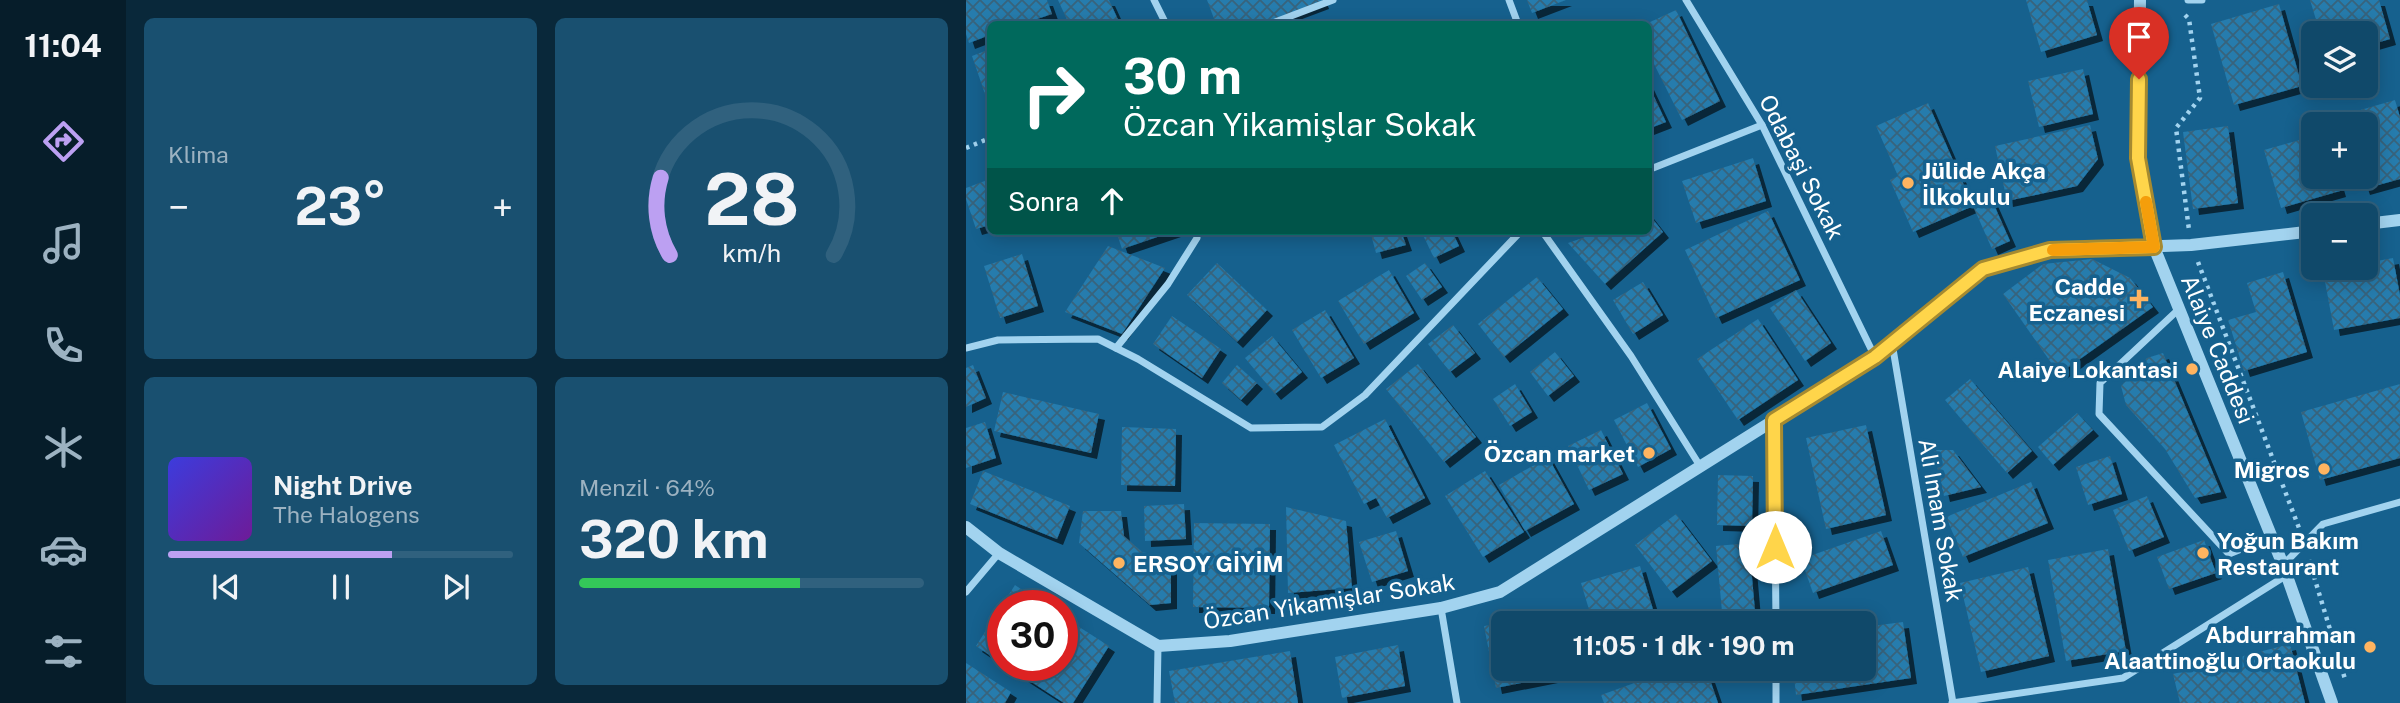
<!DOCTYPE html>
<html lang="tr">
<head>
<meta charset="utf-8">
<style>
  body { margin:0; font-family:"Public Sans",sans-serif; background:#195070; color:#f1f3f6; height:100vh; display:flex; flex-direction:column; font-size:26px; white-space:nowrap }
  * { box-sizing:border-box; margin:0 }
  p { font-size:23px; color:#9cb2c1 }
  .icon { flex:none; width:38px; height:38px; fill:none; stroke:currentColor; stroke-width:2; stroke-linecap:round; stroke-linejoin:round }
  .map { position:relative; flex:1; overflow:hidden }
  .panel { display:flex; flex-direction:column; gap:18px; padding:18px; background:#09283a; width:840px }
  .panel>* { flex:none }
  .guide { position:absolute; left:21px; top:21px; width:665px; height:214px; border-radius:10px; box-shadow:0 4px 18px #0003,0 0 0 2px #30617e; background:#00695c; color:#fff; overflow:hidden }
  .controls { position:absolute; left:1335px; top:21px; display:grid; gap:14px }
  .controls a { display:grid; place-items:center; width:77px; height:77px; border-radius:10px; background:#10496a; box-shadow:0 4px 18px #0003,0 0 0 2px #30617e; font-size:35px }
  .speed { position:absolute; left:21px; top:590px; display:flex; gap:14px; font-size:35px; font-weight:700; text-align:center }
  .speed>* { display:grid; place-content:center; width:91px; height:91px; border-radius:50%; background:#10496a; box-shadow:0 4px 18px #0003,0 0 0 2px #30617e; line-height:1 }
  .speed .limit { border:10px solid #d22; background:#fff; color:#111 }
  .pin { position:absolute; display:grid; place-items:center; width:60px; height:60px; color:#fff; margin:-72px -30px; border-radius:50% 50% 50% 0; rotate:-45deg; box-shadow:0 0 7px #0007 }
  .pin .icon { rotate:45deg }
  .me { position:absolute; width:77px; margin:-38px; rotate:0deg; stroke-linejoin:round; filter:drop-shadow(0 0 5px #0008) }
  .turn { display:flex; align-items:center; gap:24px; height:147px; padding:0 21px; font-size:32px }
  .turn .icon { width:91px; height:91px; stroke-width:2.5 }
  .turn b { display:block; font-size:49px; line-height:60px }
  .then { display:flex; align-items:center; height:66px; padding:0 21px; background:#0003; gap:14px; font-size:26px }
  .big { font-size:52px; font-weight:700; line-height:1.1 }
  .panel .card { flex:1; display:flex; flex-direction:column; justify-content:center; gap:10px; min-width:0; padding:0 24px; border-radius:10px; background:#195070 }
  .panel .dial { align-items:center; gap:0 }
  .dial svg { height:182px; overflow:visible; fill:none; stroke:#30617e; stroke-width:7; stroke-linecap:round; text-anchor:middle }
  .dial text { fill:#f1f3f6; stroke:none }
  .song { display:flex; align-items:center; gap:21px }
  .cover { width:84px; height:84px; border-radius:10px; background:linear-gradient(135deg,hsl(240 70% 55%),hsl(280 70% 35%)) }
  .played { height:7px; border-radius:4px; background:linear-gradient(90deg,#bca0f2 65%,#30617e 65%) }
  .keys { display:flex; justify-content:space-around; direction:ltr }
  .heat { display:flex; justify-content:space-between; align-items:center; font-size:38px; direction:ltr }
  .charge { height:10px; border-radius:5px; background:linear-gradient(90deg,#34c759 64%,#30617e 0) }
  .panel .tiles { flex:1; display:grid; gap:18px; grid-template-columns:repeat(2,1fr) }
  .trip { position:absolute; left:525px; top:611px; width:385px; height:70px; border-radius:10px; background:#10496a; box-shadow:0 4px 18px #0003,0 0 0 2px #30617e; font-weight:700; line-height:70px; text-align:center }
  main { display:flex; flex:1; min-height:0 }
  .menu { display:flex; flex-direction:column; width:126px; justify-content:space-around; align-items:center; background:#061d2a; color:#9cb2c1 }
  .menu .icon { width:49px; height:49px }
  .menu .current { color:#bca0f2 }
  .menu b { font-size:32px; color:#f1f3f6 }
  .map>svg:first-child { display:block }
</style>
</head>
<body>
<main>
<nav class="menu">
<b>11:04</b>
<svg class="icon current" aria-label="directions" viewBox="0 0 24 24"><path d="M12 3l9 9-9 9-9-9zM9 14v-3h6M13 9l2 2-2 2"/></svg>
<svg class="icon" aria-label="music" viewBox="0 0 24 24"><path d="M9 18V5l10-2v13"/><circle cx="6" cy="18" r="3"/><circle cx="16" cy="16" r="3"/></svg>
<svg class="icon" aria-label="phone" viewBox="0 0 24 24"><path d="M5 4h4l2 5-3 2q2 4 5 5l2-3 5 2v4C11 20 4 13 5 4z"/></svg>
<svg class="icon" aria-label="climate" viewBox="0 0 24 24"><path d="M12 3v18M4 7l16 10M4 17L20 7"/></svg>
<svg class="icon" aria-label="car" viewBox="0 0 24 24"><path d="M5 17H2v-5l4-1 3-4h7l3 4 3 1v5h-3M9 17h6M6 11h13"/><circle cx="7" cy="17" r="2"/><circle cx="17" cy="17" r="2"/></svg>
<svg class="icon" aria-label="filters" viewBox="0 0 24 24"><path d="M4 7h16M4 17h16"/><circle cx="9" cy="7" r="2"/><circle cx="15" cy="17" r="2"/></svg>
</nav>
<section class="panel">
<div class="tiles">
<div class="card"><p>Klima</p>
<div class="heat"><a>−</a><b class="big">23°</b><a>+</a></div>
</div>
<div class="card dial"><svg viewBox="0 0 100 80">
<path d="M14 69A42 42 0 1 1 86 69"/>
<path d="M14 69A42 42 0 0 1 10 35" stroke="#bca0f2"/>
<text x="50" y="56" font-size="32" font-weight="700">28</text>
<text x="50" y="72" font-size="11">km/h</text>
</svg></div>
<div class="card">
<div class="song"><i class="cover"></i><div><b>Night Drive</b><p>The Halogens</p></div></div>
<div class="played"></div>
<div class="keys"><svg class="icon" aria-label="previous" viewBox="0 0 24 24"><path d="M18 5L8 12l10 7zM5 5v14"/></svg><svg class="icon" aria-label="pause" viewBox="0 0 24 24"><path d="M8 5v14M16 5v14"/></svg><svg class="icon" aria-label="next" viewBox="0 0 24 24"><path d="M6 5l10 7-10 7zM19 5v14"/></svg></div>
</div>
<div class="card"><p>Menzil · 64%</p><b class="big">320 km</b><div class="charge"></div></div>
</div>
</section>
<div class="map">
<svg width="1434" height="703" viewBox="0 0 1434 703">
  <defs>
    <pattern id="building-cross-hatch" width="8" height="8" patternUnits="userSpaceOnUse" patternTransform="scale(1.75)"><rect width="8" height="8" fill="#257bad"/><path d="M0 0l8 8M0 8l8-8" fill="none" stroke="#38647c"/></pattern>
    <filter id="shadow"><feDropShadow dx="6" dy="6" stdDeviation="0" flood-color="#0009"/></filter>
  </defs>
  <rect width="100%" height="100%" fill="#16618e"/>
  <!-- building -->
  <g fill="url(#building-cross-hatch)" filter="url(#shadow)">
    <polygon points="0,0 81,0 86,14 56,24 24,24 24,35 3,43 0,34"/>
    <polygon points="92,0 143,0 154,24 103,24"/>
    <polygon points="241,0 356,0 357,3 301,24 250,24"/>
    <polygon points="561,0 600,0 566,13"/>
    <polygon points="1060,0 1121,0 1131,35 1075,52"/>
    <polygon points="1344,0 1413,0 1424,39 1400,46 1400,33 1354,33"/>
    <polygon points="1313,4 1336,86 1268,105 1245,24"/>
    <polygon points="710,10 754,101 716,120 682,52 682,23"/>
    <polygon points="24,49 24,109 6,56"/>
    <polygon points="1117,69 1127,114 1073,127 1062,81"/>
    <polygon points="682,84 700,122 682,129"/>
    <polygon points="1429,100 1434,117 1434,179 1398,189 1394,177 1400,177 1400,124 1379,124 1377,115"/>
    <polygon points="962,103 1007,206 947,232 924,180 932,176 910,126"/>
    <polygon points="1124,125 1132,159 1111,186 1041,201 1029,146"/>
    <polygon points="1262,126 1272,203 1227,209 1217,132"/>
    <polygon points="1348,136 1348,177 1370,177 1374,191 1315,208 1298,150"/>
    <polygon points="787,158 800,201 730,223 716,181"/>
    <polygon points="24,179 24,225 10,229 0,199 0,188"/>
    <polygon points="1025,198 1044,241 1026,249 1007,206"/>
    <polygon points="802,211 834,280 750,318 719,250"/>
    <polygon points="682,213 697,232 639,284 602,243 636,231 682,231"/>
    <polygon points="150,231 209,231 156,249"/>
    <polygon points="404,231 435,231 440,245 410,253"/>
    <polygon points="455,231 486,231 493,246 468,258"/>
    <polygon points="142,246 199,268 156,334 99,312"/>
    <polygon points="56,254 72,306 34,318 18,266"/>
    <polygon points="1427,258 1434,295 1434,318 1368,330 1357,271 1375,268 1400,268 1400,263"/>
    <polygon points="1126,259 1164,278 1187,307 1093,374 1037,294 1077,264"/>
    <polygon points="251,263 301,310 271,342 221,295"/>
    <polygon points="459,263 476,287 456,300 440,276"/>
    <polygon points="423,270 448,313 398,344 372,301"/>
    <polygon points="1317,272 1341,352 1278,371 1262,320 1290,312 1281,283"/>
    <polygon points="571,277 597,309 538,357 512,324"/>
    <polygon points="677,282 697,315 667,334 647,300"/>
    <polygon points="830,290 865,343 839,361 804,308"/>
    <polygon points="359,310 388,358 355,378 326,330"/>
    <polygon points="206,316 255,349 236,378 187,344"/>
    <polygon points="792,319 832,380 772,420 731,359"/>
    <polygon points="487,325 509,353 484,372 462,344"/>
    <polygon points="306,336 336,372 309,394 279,358"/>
    <polygon points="589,352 608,376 582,396 564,372"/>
    <polygon points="1197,353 1255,492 1229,498 1199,449 1160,405 1155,386 1181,358"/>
    <polygon points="452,364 510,437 478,462 420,389"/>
    <polygon points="7,365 20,398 0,407 0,368"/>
    <polygon points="271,365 291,383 275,400 256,383"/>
    <polygon points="1004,379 1066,451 1041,473 979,400"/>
    <polygon points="549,384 566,412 544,426 527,399"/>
    <polygon points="1434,384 1434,458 1354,480 1335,412"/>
    <polygon points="37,392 133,414 125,453 28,431"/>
    <polygon points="681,403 705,449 672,467 648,420"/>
    <polygon points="1111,413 1127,430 1087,465 1072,447"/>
    <polygon points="419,419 459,498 421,518 410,498 398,504 368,445"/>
    <polygon points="19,422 30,458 0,468 0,428"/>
    <polygon points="900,425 920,515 860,529 840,438"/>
    <polygon points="156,427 210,429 209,486 155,485"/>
    <polygon points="635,430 657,474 623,490 602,446"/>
    <polygon points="967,450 987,450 1015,487 978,496"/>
    <polygon points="1144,456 1156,494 1122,505 1110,467"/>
    <polygon points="582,457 608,504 559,531 533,485"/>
    <polygon points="17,471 104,506 91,539 4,504"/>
    <polygon points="519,471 558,532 517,557 479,496"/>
    <polygon points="752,475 787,476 786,526 751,525"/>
    <polygon points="1065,482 1082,523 997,557 980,517"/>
    <polygon points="1181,496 1198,537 1163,551 1147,510"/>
    <polygon points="218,504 220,539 179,541 178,506"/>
    <polygon points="320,507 380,521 386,588 322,593"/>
    <polygon points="117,511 155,511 158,536 176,552 205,558 205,603 184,605 113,543"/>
    <polygon points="710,514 746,561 705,592 669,545"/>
    <polygon points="228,523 304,524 303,608 227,607"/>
    <polygon points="430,531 442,571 406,582 393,542"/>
    <polygon points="915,531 927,565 847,593 835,559"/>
    <polygon points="1238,540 1250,573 1203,589 1191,557"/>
    <polygon points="783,543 790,623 757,623 750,546"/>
    <polygon points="1142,549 1160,651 1100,661 1082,560"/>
    <polygon points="674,566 691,623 627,623 615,583"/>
    <polygon points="1062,567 1083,656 1015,672 994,583"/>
    <polygon points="49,585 80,606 37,606 37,664 10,646"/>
    <polygon points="574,615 575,623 541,623 541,622"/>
    <polygon points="96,616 143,646 107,703 98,703 39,665 96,665"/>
    <polygon points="937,622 945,678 830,695 827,668 898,668 898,627"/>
    <polygon points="537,623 537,668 584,668 586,677 530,688 518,626"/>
    <polygon points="1324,644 1339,703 1214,703 1207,674"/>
    <polygon points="432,645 439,686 376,698 369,657"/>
    <polygon points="324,651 332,703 209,703 203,671"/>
    <polygon points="0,663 45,692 39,703 0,703"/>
    <polygon points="710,668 740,668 752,703 638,703 635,695"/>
  </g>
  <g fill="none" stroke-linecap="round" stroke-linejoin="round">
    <!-- path -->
    <g stroke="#a2d3ef" stroke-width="4.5" stroke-dasharray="3.5 5" stroke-linecap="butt">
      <polyline points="1219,15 1223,19 1234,98 1210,128 1223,230"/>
      <polyline points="0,148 24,138"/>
      <polyline points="1232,262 1333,528"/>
      <polyline points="1343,560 1379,679"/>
    </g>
    <!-- minor -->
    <g stroke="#a2d3ef" stroke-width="7">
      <polyline points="188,0 200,24"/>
      <polyline points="543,0 552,24"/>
      <polyline points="720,0 796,125 909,357"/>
      <polyline points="1222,0 1236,0"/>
      <polyline points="304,24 367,0"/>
      <polyline points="682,170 796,125"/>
      <polyline points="576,231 665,356 734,466"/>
      <polyline points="1213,309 1134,383 1133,414 1263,554 1305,537"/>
      <polyline points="926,343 987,703"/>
      <polyline points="0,348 32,340 132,339 172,359 285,428 356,427 399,395 555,231"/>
      <polyline points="150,348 202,284 231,238 231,231"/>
      <polyline points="808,421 810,623"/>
      <polyline points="1317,565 1357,524 1434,502"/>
      <polyline points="0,592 33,553"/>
      <polyline points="475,608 491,703"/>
      <polyline points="810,668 810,703"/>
      <polyline points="191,703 192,646"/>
      <polyline points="986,703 1157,678 1321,575"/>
    </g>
    <!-- tertiary -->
    <g stroke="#a2d3ef" stroke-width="12">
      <polyline points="1174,0 1172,158 1188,247 1317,565 1366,703"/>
      <polyline points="1400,224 1434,220"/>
      <polyline points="0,527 33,553 192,646 264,641 475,608 534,592 909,357 1017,269 1084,250 1225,245 1348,231"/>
    </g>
  </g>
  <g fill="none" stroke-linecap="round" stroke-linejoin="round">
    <defs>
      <polyline id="route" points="809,547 808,420 909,357 1017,269 1084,250 1188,247 1172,158 1173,79"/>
    </defs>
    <!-- route casing -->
    <use href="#route" stroke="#a68a30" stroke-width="18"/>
    <!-- route -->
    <use href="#route" stroke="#ffd54a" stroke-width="12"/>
    <!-- slow -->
    <polyline stroke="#f59e0b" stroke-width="12" points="1087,250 1188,247 1180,202"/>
  </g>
  <!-- markers -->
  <g fill="#ffb460" stroke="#16618e" stroke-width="2.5">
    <circle cx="942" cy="183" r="7"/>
    <path d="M1169.5 288.5h7v7h7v7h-7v7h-7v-7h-7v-7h7z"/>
    <circle cx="1226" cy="369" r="7"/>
    <circle cx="683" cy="453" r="7"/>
    <circle cx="1358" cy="469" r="7"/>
    <circle cx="1237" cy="553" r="7"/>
    <circle cx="153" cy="563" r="7"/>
    <circle cx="1404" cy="647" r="7"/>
  </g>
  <g text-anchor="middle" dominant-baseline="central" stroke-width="7" stroke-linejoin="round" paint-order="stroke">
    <!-- street labels -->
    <g font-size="23" fill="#fff" stroke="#16618e">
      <text transform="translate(836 167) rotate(63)">Odabaşi Sokak</text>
      <text transform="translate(1252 349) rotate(68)">Alaiye Caddesi</text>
      <text transform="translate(975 520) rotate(80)">Ali Imam Sokak</text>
      <text transform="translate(363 601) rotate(-9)">Özcan Yikamişlar Sokak</text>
    </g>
    <!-- poi labels -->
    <g font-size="23" font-weight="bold" fill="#fff" stroke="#16618e" text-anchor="end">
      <text x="956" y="170" text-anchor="start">Jülide Akça<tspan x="956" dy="26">İlkokulu</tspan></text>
      <text x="1159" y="286">Cadde<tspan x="1159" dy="26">Eczanesi</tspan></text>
      <text x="1212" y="369">Alaiye Lokantasi</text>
      <text x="669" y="453">Özcan market</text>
      <text x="1344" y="469">Migros</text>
      <text x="1251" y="540" text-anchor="start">Yoğun Bakım<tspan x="1251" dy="26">Restaurant</tspan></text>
      <text x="167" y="563" text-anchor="start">ERSOY GİYİM</text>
      <text x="1390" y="634">Abdurrahman<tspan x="1390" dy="26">Alaattinoğlu Ortaokulu</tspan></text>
    </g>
  </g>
</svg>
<div class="controls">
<a><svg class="icon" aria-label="layers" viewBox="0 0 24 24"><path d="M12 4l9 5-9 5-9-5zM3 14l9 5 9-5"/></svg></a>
<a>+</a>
<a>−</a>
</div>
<div class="speed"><div class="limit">30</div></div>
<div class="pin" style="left:1173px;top:79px;background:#d93025"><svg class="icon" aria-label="arrive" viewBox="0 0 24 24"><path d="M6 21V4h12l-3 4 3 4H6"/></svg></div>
<svg class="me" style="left:809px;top:547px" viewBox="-20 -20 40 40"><circle r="19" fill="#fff"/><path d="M0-13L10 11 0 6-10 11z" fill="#ffd54a"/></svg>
<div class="trip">11:05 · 1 dk · 190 m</div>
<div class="guide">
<div class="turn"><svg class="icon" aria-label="right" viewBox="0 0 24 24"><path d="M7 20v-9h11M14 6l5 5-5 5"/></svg><div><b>30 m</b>Özcan Yikamişlar Sokak</div></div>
<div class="then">Sonra<svg class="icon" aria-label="ahead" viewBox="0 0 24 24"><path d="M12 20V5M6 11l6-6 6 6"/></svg></div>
</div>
</div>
</main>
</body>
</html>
